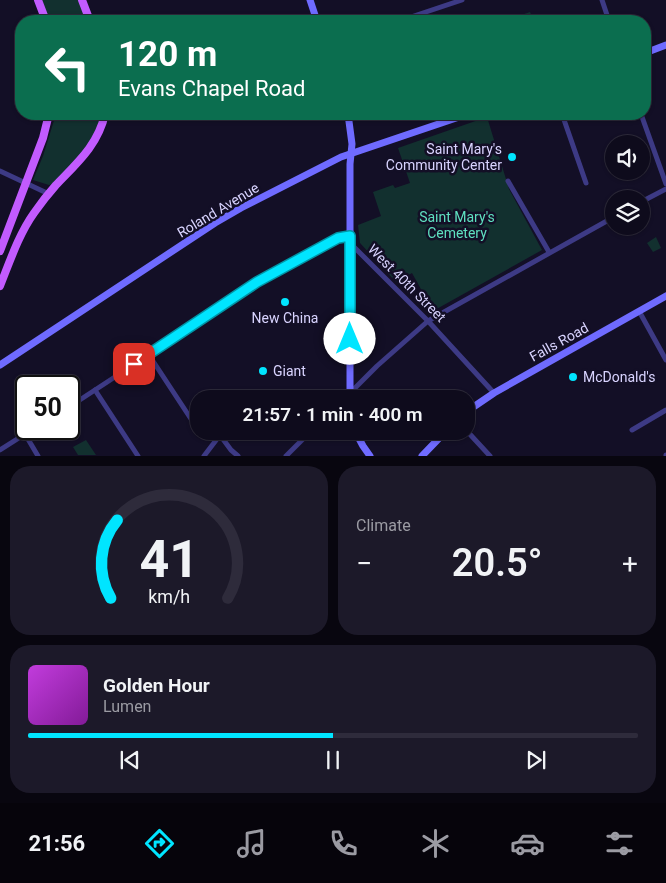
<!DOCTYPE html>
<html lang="en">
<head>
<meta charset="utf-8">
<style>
  body { margin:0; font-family:Roboto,sans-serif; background:#1c1929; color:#f1f3f6; height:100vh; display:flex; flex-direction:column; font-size:19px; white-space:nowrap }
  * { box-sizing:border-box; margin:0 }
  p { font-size:16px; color:#9b9ba3 }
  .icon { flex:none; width:28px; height:28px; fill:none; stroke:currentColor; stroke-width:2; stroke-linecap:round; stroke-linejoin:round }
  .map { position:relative; height:456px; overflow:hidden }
  .sheet { display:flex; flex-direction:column; gap:10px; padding:10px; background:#08060f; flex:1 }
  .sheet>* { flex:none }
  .top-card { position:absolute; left:15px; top:15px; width:636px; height:105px; border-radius:20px; box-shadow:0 1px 4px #0004,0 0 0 1px #2e2b3b; background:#0b6e4f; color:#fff; overflow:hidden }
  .fabs { position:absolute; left:605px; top:135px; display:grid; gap:10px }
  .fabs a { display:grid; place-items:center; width:45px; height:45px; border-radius:50%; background:#0e0b1c; box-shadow:0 1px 4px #0004,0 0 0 1px #2e2b3b; font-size:25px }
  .speed { position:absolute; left:15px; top:375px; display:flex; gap:10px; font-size:25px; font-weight:700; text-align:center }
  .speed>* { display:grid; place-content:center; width:65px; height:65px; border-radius:50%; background:#0e0b1c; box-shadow:0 1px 4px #0004,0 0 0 1px #2e2b3b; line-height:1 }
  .speed .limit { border:2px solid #111; border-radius:8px; background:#fff; color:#111 }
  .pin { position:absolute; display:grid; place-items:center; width:42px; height:42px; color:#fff; margin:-21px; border-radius:10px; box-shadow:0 2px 8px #0006 }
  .me { position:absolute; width:55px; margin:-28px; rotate:0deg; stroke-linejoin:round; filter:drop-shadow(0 0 4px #0008) }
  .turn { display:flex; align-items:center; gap:18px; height:105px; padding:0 20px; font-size:22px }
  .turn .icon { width:65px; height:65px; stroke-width:2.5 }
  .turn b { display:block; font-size:35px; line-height:42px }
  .big { font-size:38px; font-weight:600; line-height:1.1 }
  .sheet .widget { flex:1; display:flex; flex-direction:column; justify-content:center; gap:8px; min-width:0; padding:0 18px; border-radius:20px; background:#1c1929 }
  .sheet .dial { align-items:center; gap:0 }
  .dial svg { height:130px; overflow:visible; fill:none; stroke:#2e2b3b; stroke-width:7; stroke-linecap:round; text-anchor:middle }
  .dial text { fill:#f1f3f6; stroke:none }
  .song { display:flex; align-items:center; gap:15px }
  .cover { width:60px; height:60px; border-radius:8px; background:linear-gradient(135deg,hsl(290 70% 55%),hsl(290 70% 35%)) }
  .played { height:5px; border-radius:2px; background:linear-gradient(90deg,#00e5ff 50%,#2e2b3b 50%) }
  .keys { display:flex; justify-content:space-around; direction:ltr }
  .heat { display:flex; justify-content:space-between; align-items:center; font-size:28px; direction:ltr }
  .sheet .tiles { flex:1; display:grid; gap:10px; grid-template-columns:1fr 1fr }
  .widget:last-child { grid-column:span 2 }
  .trip { position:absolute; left:190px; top:390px; width:285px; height:50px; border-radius:20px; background:#0e0b1c; box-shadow:0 1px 4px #0004,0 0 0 1px #2e2b3b; font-weight:600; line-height:50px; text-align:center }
  .tabs { display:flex; height:80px; justify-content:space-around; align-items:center; background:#06040b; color:#9b9ba3 }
  .tabs .icon { width:35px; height:35px }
  .tabs .current { color:#00e5ff }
  .tabs b { font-size:22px; color:#f1f3f6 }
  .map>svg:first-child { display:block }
</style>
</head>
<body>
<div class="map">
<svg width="666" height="456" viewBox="0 0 666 456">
  <rect width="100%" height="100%" fill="#130f26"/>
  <!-- green -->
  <g fill="#12302f">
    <polygon points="42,0 79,0 88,21 49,21"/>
    <polygon points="530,12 534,21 504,21"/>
    <path d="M56,114H102C99,142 73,164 54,184L49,185L33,180L43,156Z"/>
    <polygon points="487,117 509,189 542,250 433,311 412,273 396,282 360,243 358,225 381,216 373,192 393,185 395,188 410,183 398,148"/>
    <polygon points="656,237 661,248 653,252 647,243"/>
    <polygon points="86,440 96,455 78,455 73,447"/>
  </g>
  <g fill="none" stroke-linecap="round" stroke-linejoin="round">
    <!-- street -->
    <g stroke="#3d3a85" stroke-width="5">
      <polyline points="602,0 609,21"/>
      <polyline points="399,21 462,0"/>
      <polyline points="562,114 586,183"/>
      <polyline points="641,114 666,184"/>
      <polyline points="0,171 49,194"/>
      <polyline points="508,181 549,252"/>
      <polyline points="641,202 666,189"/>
      <polyline points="350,243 428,321 494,393"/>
      <polyline points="639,311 666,360"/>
      <polyline points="149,355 193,422"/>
      <polyline points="95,390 138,456"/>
      <polyline points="344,399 377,366 428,321 614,217"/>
      <polyline points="69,407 179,335 257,282 338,238 350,236"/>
      <polyline points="466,430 490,456"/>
      <polyline points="632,430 666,410"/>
      <polyline points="217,431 231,450 238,456"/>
      <polyline points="25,434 38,456"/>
      <polyline points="0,450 33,429"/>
      <polyline points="204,456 220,435"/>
      <polyline points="286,456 311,431"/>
      <polyline points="666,456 666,455"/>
    </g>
    <!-- secondary -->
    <g stroke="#6f6bff" stroke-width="7">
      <polyline points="310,0 317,21"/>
      <polyline points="645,53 666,45"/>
      <polyline points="348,114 352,144 350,164 350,399"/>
      <polyline points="0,365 215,223 241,208 341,157 468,114"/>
      <polyline points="466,412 494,393 666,296"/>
      <polyline points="355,431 363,446 370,456"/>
      <polyline points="422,456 446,431"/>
    </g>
    <!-- primary -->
    <g stroke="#c25bff" stroke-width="8">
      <polyline points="38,0 46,21"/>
      <polyline points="82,0 90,21"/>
      <polyline points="0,251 43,138 49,114"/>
      <path d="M0,286C10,261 19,234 34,213C41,203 48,194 56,185C77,163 98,145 105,114"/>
    </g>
  </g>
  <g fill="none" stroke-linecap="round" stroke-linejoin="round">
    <defs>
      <polyline id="route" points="134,364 257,282 338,238 350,236 350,339"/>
    </defs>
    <!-- route casing -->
    <use href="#route" stroke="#0095a6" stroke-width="12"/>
    <!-- route -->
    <use href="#route" stroke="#00e5ff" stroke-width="9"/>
  </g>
  <!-- markers -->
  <g fill="#00e5ff" stroke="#130f26" stroke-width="2">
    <circle cx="512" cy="157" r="5"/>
    <circle cx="285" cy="302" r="5"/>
    <circle cx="263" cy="371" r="5"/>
    <circle cx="573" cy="377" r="5"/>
  </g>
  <g text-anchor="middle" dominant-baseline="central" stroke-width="5" stroke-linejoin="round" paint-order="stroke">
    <!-- poi labels -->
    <g font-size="14" fill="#d9d4ff" stroke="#130f26" text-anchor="start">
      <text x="502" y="149" text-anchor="end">Saint Mary's<tspan x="502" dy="16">Community Center</tspan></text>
      <text x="285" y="318" text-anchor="middle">New China</text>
      <text x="273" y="371">Giant</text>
      <text x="583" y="377">McDonald's</text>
    </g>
    <!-- street labels -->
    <g font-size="14" fill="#d9d4ff" stroke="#130f26">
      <text transform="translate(218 210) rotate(-31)">Roland Avenue</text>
      <text transform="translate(407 283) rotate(45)">West 40th Street</text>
      <text transform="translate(559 342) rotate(-29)">Falls Road</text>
    </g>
    <!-- park labels -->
    <g font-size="14" fill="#5fe0c0" stroke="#130f26">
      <text x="457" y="217">Saint Mary's<tspan x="457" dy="16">Cemetery</tspan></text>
    </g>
  </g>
</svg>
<div class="fabs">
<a><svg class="icon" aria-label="sound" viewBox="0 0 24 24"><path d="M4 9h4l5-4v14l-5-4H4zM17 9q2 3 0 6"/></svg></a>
<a><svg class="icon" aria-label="layers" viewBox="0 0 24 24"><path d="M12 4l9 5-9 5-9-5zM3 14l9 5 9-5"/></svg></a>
</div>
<div class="speed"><div class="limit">50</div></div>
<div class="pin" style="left:134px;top:364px;background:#d93025"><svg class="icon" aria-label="arrive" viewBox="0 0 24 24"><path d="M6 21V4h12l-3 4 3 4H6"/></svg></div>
<svg class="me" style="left:350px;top:339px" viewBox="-20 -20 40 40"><circle r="19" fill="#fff"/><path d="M0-13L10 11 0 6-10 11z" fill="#00e5ff"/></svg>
<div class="trip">21:57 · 1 min · 400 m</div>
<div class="top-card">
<div class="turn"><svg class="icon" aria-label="left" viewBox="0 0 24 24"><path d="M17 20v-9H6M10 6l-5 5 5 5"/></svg><div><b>120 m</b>Evans Chapel Road</div></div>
</div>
</div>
<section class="sheet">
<div class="tiles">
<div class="widget dial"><svg viewBox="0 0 100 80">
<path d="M14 69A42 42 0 1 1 86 69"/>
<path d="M14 69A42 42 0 0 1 18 21" stroke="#00e5ff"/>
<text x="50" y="56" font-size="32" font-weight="700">41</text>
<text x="50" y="72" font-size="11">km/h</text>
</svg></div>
<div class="widget"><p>Climate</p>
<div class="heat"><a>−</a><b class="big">20.5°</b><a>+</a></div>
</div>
<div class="widget">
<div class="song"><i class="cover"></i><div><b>Golden Hour</b><p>Lumen</p></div></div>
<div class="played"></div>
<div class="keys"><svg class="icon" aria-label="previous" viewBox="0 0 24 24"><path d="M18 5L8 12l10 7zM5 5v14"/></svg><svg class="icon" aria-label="pause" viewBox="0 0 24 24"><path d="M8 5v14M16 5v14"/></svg><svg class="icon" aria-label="next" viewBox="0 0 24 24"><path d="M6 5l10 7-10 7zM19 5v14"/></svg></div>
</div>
</div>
</section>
<nav class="tabs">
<b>21:56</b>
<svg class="icon current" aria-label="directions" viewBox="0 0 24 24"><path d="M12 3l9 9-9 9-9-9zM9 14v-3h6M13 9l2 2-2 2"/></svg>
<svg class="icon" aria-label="music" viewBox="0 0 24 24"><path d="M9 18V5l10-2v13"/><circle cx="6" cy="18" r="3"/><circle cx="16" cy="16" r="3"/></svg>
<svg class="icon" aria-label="phone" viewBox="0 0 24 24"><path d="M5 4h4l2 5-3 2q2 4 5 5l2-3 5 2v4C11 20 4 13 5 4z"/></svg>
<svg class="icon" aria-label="climate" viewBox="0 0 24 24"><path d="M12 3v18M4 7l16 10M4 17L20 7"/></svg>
<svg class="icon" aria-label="car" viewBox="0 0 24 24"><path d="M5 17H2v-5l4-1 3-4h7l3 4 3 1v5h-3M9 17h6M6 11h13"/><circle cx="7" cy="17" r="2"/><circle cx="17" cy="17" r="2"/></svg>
<svg class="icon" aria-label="filters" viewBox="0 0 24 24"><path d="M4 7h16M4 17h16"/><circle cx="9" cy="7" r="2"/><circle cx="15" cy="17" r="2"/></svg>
</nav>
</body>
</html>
